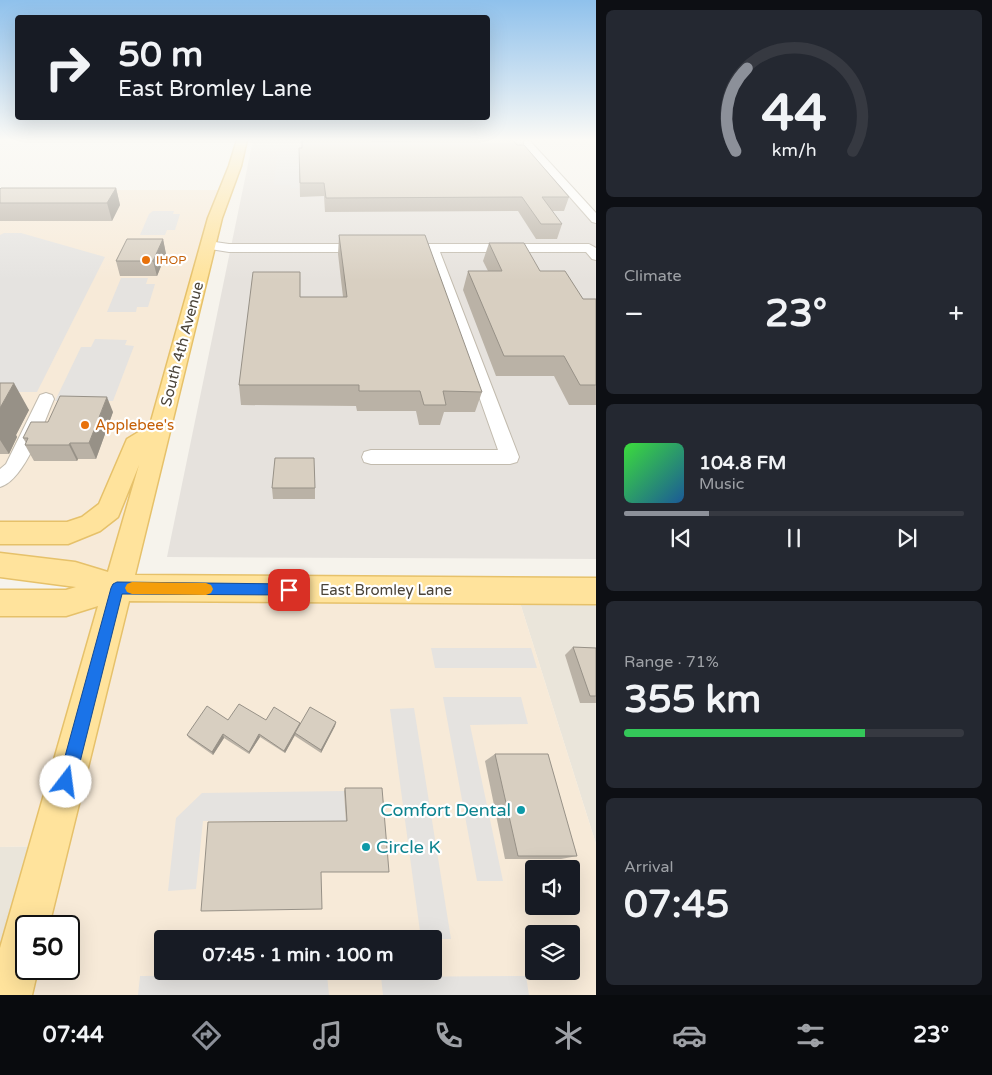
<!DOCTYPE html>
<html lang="en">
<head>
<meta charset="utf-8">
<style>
  body { margin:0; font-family:"Varela Round",sans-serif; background:#242831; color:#f1f3f6; height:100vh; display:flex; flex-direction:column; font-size:19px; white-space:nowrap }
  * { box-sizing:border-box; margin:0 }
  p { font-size:16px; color:#9ea1a6 }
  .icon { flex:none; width:28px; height:28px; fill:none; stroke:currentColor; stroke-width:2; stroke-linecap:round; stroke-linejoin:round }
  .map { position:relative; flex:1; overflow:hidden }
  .details { display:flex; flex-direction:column; gap:10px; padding:10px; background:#0d0f14; width:396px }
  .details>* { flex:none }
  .hud { position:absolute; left:15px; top:15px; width:475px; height:105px; border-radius:5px; box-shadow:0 5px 20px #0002; background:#171b24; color:#f1f3f6; overflow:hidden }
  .tools { position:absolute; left:525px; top:860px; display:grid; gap:10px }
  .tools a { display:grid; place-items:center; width:55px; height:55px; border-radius:5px; background:#171b24; box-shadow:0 5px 20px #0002; font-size:25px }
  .speed { position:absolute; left:15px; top:915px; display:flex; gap:10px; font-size:25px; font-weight:700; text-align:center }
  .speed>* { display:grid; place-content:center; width:65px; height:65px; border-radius:50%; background:#171b24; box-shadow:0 5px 20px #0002; line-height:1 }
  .speed .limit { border:2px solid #111; border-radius:8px; background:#fff; color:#111 }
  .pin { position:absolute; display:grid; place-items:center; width:42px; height:42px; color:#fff; margin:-21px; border-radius:10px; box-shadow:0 2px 8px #0006 }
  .me { position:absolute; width:55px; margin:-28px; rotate:15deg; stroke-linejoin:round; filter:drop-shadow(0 0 4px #0008) }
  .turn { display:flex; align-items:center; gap:18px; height:105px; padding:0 20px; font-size:22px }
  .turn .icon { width:65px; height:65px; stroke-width:2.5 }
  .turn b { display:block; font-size:35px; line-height:42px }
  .big { font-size:38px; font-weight:700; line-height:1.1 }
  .details .widget { flex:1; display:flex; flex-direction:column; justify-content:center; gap:8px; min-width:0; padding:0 18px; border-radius:8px; background:#242831 }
  .details .dial { align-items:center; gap:0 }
  .dial svg { height:130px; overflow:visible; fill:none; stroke:#363941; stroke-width:7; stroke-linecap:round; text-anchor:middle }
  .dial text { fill:#f1f3f6; stroke:none }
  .song { display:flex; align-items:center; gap:15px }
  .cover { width:60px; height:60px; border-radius:8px; background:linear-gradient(135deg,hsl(120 70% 55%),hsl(210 70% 35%)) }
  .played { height:5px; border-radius:2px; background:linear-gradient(90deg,#8c9099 25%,#363941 25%) }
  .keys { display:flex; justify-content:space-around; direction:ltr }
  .heat { display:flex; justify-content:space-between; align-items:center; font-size:28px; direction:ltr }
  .charge { height:8px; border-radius:4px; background:linear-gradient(90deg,#34c759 71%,#363941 0) }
  .trip { position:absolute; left:154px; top:930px; width:288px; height:50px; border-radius:5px; background:#171b24; box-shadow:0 5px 20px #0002; font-weight:700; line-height:50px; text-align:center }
  .tab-bar { display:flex; height:80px; justify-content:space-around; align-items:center; background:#090b0e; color:#9ea1a6 }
  .tab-bar .icon { width:35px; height:35px }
  .tab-bar .on { color:#8c9099 }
  .tab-bar b { font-size:22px; color:#f1f3f6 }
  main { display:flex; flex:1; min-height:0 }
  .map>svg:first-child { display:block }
</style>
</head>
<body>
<main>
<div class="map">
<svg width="596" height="995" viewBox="0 0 596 995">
  <rect width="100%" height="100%" fill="#f6f3ec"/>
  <!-- residential -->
  <g fill="#eae5da">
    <polygon points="516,590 596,591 596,844"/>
    <polygon points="49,846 9,995 0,995 0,847"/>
  </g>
  <!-- commercial -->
  <path fill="#f7ead8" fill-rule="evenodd" d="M0,190H223L117,588L516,590L596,844V995H9L26,931V969H69V926H28L49,846L0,847V603L116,588L0,568ZM534,869H571V906H534ZM534,934H571V971H534ZM162,939H432V971H162Z"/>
  <!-- industrial -->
  <polygon fill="#e6e2dd" points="253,140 525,140 596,220 596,559 167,557"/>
  <!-- parking -->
  <g fill="#e5e3e0">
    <polygon points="293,150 299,150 299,161 293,161 293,163 299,163 299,188 291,188 291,185 274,185 277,152 292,152"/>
    <polygon points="153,211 174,211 173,214 180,214 175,230 167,230 165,235 140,235 149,214"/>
    <polygon points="4,233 21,233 105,257 37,392 0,392 0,235"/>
    <polygon points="121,278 148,278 146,284 155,284 148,307 137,307 136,312 107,312"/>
    <polygon points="95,339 127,340 125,345 134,346 113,401 55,401 81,347 91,347"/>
    <polygon points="431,648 531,648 537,668 435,668"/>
    <polygon points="443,697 521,697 528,724 470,725 503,881 477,881"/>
    <polygon points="414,708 451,939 421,939 390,709"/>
    <polygon points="344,791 346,821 203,821 196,889 168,891 176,818 202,793"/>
    <polygon points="327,975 329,995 138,995 140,976"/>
    <polygon points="526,976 529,995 383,995 381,977"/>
  </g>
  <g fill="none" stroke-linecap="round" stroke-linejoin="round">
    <defs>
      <g id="minor">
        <polygon points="527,140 530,141 596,213 596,223 592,222 524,145 524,141"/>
        <polygon points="208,241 229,244 365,244 371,248 365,252 229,252 204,248 202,245 204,242"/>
        <polygon points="402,244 589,244 596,248 596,260 592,259 586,252 440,252 519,457 517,462 510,464 371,464 364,462 362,457 364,452 371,450 498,450 428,252 398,251 396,248 398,245"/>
        <path d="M46,393L52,395L54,399C44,422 25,480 0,487V469L6,464L38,399L40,395Z"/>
      </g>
      <polygon id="major" points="237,140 247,140 241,166 222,218 135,575 596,578 596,604 129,601 49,926 26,926 26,969 38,969 32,995 0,995 0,948 98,606 66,616 0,616 0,590 66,590 76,587 0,577 0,553 75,562 108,572 139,465 118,517 100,531 68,544 0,544 0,522 67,522 82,517 99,504 127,439 150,425 208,218 229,166"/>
    </defs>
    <!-- minor casing -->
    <use href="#minor" stroke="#c2bbae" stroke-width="2"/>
    <!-- major casing -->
    <use href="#major" stroke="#e6c16a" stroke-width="3"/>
    <!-- minor -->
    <use href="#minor" fill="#fff" fill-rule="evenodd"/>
    <!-- major -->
    <use href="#major" fill="#ffe39c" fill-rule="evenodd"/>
  </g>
  <!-- wall -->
  <g fill="#bab2a6">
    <polygon points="409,140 513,140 569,197 564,211 552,211 562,224 557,239 536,239 518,211 325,212 324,196 300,197 299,148 409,141"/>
    <polygon points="116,188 120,205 112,221 0,221 0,189"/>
    <polygon points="339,235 482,392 475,412 444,412 440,425 419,425 416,411 357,411 356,406 241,405 239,385 300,297 343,297 338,254"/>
    <polygon points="163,239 166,254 157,276 120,276 116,261"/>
    <polygon points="489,243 540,271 583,299 596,299 596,405 569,405 554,376 496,376 463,290 468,271 488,271 483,261"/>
    <polygon points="0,383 29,410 16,435 17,437 9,454 0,454"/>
    <polygon points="113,412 96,459 78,459 77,461 34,461 25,445 26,443 23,438 48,422"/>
    <polygon points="272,488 315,488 315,499 273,499"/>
    <polygon points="573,647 596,648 596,703 580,703 565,655"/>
    <polygon points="228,720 266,720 300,723 336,722 335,726 321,753 295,736 295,735 285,753 260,737 249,754 224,738 213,755 189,738 187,735"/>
    <polygon points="495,754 577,856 561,859 505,859 485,761"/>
    <polygon points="345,788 389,872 321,872 201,911 346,821 344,791"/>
  </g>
  <!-- shaded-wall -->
  <g fill="#979187">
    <polygon points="116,188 120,205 112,221 107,203"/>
    <polygon points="163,239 166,254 157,276 153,261"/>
    <polygon points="14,383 29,410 16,435 17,437 9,454 0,440 0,408"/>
    <polygon points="107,397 113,412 96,459 89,443"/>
    <polygon points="70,443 78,459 77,461 69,445"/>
    <polygon points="336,722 335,726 321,753 321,750"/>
    <polygon points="300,723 295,735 285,753 284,751"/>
    <polygon points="223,734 224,738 213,755 212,752"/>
    <polygon points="259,734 260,737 249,754 249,752"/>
  </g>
  <!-- building -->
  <g fill="#d8cfc1" stroke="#979187">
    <polygon points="302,140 371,140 371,141 513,140 517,145 524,145 569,197 542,197 562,224 541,224 522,197 326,198 324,183 300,183 299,148 302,148"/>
    <polygon points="1,188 116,188 107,203 0,203 0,189"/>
    <polygon points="339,235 425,235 482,392 443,391 446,405 424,405 420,391 359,391 359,385 239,385 253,272 300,272 300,297 347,297"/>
    <polygon points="127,239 163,239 153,261 116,261"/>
    <polygon points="489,243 524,243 540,271 565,271 583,299 596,299 596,385 580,385 564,356 504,356 468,271 502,271"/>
    <polygon points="0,383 14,383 0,408"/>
    <polygon points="60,396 107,397 89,443 70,443 69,445 25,445 28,438 23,438 31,422 48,422"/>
    <polygon points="275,458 314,458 315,488 272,488"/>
    <polygon points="573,647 596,648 596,696 590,696"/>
    <polygon points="239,704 266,720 274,707 300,723 284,751 259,734 249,752 223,734 212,752 187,735 207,706 228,720"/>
    <polygon points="310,707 336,722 321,750 295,733"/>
    <polygon points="495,754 548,754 577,856 518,856"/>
    <polygon points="345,788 382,788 389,872 321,872 322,909 201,911 208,822 347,821"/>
  </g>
  <!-- sky -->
  <linearGradient id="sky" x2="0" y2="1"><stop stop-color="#8fc1ec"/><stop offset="0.5" stop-color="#fbfaf6"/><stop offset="1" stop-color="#fbfaf6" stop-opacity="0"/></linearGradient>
  <rect width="596" height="280" fill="url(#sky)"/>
  <!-- route -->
  <polygon fill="#1a73e8" stroke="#114b97" points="117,582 289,584 293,585 295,590 293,594 289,595 122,594 75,782 72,787 66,790 61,787 58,782 111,588 113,584"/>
  <!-- slow -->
  <polygon fill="#f59e0b" points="132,582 206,583 211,585 213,589 211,593 206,595 132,594 127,592 125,588 127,584"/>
  <!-- markers -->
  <g fill="#e8710a" stroke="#fff" stroke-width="2">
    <circle cx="146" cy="260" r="5"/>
    <circle cx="85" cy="425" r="5"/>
  </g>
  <g fill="#0f9aa8" stroke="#fff" stroke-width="2">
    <circle cx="521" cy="810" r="5"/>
    <circle cx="366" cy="847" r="5"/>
  </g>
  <g text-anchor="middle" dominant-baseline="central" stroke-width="4.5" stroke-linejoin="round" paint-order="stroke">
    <!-- far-food labels -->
    <g font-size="12" fill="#c56008" stroke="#fff" text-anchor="start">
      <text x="156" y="260">IHOP</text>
    </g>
    <!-- street labels -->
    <g font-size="15" fill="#4b4439" stroke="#fff">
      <text transform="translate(182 344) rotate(-75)">South 4th Avenue</text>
      <text x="386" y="590">East Bromley Lane</text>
    </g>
    <!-- food labels -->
    <g font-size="15" fill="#c56008" stroke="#fff" text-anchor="start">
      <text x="95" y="425">Applebee's</text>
    </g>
    <!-- near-culture labels -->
    <g font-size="18" fill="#0d838f" stroke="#fff" text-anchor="end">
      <text x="511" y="810">Comfort Dental</text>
      <text x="376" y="847" text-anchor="start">Circle K</text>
    </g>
  </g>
</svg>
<div class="tools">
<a><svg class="icon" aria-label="sound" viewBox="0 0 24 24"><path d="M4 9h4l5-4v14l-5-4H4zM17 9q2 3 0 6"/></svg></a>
<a><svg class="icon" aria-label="layers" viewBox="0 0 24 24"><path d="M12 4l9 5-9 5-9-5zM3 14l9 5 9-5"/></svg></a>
</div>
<div class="speed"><div class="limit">50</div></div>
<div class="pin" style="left:289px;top:590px;background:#d93025"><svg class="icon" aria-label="arrive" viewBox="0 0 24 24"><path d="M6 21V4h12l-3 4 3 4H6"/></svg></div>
<svg class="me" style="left:66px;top:782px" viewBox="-20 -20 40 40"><circle r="19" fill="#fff"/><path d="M0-13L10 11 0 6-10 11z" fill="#1a73e8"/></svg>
<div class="trip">07:45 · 1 min · 100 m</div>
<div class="hud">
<div class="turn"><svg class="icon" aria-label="right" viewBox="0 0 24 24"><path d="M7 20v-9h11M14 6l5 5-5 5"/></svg><div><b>50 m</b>East Bromley Lane</div></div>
</div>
</div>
<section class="details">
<div class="widget dial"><svg viewBox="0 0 100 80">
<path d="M14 69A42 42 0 1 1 86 69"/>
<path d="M14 69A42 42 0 0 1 21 18" stroke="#8c9099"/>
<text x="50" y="56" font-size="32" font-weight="700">44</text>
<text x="50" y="72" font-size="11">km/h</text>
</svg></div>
<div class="widget"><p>Climate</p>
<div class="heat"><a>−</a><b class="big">23°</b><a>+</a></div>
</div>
<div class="widget">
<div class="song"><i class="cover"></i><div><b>104.8 FM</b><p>Music</p></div></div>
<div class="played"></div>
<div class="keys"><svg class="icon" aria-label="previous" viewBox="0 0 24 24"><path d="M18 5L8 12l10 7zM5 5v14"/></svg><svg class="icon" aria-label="pause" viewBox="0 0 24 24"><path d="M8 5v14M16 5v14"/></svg><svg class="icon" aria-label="next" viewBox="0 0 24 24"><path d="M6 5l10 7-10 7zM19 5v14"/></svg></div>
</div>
<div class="widget"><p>Range · 71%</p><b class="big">355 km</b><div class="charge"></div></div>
<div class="widget"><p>Arrival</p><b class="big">07:45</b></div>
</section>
</main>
<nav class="tab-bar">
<b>07:44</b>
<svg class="icon on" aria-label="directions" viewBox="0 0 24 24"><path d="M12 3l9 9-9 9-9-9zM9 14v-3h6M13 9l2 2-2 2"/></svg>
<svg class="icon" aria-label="music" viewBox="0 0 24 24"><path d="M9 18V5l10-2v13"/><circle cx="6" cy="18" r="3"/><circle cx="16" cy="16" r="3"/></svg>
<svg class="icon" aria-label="phone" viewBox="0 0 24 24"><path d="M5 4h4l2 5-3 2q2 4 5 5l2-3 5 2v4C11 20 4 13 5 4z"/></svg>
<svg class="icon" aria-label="climate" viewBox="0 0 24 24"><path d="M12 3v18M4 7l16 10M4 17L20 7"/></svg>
<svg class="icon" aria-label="car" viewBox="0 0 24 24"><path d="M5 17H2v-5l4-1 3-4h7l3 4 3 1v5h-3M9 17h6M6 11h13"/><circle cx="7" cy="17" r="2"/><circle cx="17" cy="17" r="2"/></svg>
<svg class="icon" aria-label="filters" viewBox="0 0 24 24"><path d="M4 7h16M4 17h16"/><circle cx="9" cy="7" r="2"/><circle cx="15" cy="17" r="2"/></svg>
<b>23°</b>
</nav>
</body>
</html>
